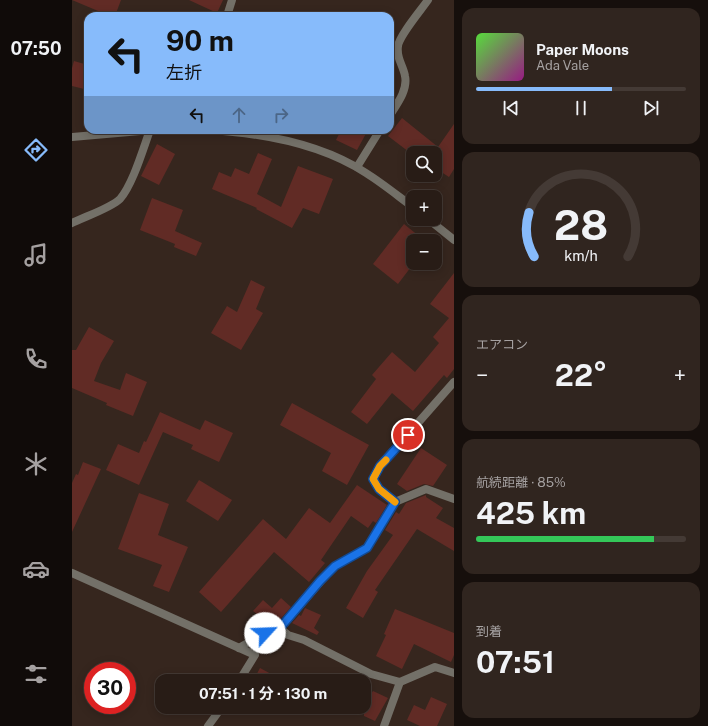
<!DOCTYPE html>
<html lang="ja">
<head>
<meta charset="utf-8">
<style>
  body { margin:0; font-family:"Public Sans","Noto Sans JP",sans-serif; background:#30251f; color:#f1f3f6; height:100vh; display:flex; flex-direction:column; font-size:15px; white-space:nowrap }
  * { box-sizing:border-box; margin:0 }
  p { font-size:13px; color:#a5a1a1 }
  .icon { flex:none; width:22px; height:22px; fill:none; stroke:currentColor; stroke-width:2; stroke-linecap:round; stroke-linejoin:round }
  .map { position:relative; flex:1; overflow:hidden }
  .sheet { display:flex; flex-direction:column; gap:8px; padding:8px; background:#160f0c; width:254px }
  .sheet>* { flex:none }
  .hud { position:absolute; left:12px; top:12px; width:310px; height:122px; border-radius:12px; box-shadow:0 2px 10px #0003,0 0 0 1px #443a35; background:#87bbfb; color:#111; overflow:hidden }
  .buttons { position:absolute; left:334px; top:146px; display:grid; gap:8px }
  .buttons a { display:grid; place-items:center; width:36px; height:36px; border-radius:8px; background:#281c16; box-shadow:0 2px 10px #0003,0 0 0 1px #443a35; font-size:20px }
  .speed { position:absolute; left:12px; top:662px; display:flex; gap:8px; font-size:20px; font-weight:700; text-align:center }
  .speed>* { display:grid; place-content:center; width:52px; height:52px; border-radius:50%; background:#281c16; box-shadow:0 2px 10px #0003,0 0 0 1px #443a35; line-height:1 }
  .speed .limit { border:6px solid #d22; background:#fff; color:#111 }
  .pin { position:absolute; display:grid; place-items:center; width:34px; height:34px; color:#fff; margin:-17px; border:2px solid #fff; border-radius:50%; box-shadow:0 1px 4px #0007 }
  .me { position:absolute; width:44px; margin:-22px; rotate:65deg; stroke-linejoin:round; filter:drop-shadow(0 0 3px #0008) }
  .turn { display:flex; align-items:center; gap:14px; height:84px; padding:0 16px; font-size:18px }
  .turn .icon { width:52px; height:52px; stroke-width:2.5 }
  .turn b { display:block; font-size:28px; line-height:34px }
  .lanes { display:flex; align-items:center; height:38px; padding:0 16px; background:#0003; justify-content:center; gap:20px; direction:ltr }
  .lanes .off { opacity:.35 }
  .big { font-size:30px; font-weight:700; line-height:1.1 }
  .sheet .tile { flex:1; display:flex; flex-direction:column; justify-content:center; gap:6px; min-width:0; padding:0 14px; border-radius:12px; background:#30251f }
  .sheet .dial { align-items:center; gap:0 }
  .dial svg { height:104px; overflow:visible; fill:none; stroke:#443a35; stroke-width:7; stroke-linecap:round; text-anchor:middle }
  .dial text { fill:#f1f3f6; stroke:none }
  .song { display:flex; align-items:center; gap:12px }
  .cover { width:48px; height:48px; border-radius:6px; background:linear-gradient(135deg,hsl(110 70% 55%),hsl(310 70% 35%)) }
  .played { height:4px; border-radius:2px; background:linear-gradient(90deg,#87bbfb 65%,#443a35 65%) }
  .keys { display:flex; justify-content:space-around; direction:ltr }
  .heat { display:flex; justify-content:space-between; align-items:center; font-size:22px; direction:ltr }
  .charge { height:6px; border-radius:3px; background:linear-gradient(90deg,#34c759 85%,#443a35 0) }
  .trip { position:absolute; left:83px; top:674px; width:216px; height:40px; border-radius:12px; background:#281c16; box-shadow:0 2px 10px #0003,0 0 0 1px #443a35; font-weight:700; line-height:40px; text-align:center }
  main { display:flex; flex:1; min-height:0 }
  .tabs { display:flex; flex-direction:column; width:72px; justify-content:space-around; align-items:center; background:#100b09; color:#a5a1a1 }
  .tabs .icon { width:28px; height:28px }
  .tabs .active { color:#87bbfb }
  .tabs b { font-size:18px; color:#f1f3f6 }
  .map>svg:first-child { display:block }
</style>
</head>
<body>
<main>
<nav class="tabs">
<b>07:50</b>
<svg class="icon active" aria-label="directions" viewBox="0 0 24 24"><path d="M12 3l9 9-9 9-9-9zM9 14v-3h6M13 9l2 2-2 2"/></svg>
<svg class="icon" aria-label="music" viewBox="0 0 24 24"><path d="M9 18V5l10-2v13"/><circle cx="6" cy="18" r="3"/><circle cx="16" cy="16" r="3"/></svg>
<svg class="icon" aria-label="phone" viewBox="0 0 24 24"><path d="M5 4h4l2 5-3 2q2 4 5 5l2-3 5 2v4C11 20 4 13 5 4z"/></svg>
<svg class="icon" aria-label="climate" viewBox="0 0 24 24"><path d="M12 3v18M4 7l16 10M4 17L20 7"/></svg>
<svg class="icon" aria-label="car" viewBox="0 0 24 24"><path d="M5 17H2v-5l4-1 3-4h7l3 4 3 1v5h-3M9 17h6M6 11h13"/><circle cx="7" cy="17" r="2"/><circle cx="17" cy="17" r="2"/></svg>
<svg class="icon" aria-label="filters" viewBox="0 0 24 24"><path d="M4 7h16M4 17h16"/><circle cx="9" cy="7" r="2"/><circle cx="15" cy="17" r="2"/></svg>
</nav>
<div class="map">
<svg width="382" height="726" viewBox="0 0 382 726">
  <rect width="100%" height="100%" fill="#36261e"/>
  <!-- building -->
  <g fill="#612b25">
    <polygon points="0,0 49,0 43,16 38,16"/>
    <polygon points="117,0 151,0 145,13"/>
    <polygon points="2,61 16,65 16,90 0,86 0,68"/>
    <polygon points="330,118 366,147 382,124 382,169 377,177 363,168 363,153 341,153 341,155 316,136"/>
    <polygon points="269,130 296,130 285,150 264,140"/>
    <polygon points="85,144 103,154 87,185 69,176"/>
    <polygon points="186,153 200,159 185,194 209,207 226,166 261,179 247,214 231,208 220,228 184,209 185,208 140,189 147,172 159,177 163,168 177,174"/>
    <polygon points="80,198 111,210 103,231 130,243 124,256 102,247 103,244 68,230"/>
    <polygon points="332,224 353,241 341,241 341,263 342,263 326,284 301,264"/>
    <polygon points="382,273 382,369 375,378 372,375 341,411 320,393 295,424 279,412 304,379 300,375 320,352 343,372 367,343 361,337 377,318 358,304"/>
    <polygon points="179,280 193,287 184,309 191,313 169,350 139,333 155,306 165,312"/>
    <polygon points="17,327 42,341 29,363 22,381 48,390 54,373 75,382 61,416 34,405 35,403 0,388 0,350 4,350"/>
    <polygon points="220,403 297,445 275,485 250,471 259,453 208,425"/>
    <polygon points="88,412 128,430 133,420 161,433 147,462 119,449 121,445 91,432 67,485 34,470 46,444 67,453 72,441 74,442"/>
    <polygon points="349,448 375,465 361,486 352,484 335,491 325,484"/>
    <polygon points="11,462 29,469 0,532 0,483 4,474 6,475"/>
    <polygon points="127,480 160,500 146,521 114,501"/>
    <polygon points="285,485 315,505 304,523 301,521 296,528 279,516 249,560 253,563 237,582 202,552 149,612 127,592 191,519 214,539 237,508 258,523"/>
    <polygon points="67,493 97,504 86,535 116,547 97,592 81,586 90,565 46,549"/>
    <polygon points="354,495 354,497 371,508 364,518 382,528 382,551 345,529 303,590 306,592 291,618 274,608 295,571 321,535 313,530 324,512 327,514 334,503"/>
    <polygon points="209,598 219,607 205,623 199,625 181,611 191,600 200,608"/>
    <polygon points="233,608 249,615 242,628 247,632 245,635 220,623 227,615 229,616"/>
    <polygon points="323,609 382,633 382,655 379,662 342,644 330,669 304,656 314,635 312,634"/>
    <polygon points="188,668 212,681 181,681"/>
    <polygon points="301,691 316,698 303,721 292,716 292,692 298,695"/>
    <polygon points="359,697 375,704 365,726 348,726 335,720 342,705 353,710"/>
  </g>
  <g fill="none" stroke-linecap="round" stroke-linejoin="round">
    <!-- minor -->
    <g stroke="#737068" stroke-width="8">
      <polyline points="155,16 160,0"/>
      <path d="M318,115C325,104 336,90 333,76C331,65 324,58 326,46C327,36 349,10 356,0"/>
      <path d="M136,130C190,133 248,143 294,173C310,183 326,196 341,207"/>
      <polyline points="0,137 80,130"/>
      <polyline points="285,167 308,130"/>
      <polyline points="356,219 382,240"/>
      <path d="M0,223C12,217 39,208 48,199C61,184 71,149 78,130"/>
      <polyline points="382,382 308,466 301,479 307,489 323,502 354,489 382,499"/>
      <polyline points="0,573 183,655 167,681"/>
      <polyline points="208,628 216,635 232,640 299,674 328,682"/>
      <polyline points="167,648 193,633 208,628 249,581 263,566 295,548 323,502"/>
      <polyline points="136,726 150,707"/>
      <polyline points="312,726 328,682 363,667 382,673"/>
    </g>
  </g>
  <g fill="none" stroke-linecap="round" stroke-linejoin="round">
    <defs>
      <polyline id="route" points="193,633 208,628 248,581 263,566 295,548 323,502 307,489 301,479 308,466 336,435"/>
    </defs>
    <!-- route casing -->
    <use href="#route" stroke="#114b97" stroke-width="10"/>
    <!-- route -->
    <use href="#route" stroke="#1a73e8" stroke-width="7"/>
    <!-- slow -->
    <polyline stroke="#f59e0b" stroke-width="7" points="314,460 308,466 301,479 307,489 323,502"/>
  </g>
</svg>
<div class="buttons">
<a><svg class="icon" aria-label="search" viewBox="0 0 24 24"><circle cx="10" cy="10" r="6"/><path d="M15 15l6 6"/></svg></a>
<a>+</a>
<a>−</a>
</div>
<div class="speed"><div class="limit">30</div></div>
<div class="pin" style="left:336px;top:435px;background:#d93025"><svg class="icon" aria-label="arrive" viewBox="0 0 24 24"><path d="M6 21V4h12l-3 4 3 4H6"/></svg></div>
<svg class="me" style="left:193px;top:633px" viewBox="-20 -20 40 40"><circle r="19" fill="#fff"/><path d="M0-13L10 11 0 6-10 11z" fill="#1a73e8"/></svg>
<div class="trip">07:51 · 1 分 · 130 m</div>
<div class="hud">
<div class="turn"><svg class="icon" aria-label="left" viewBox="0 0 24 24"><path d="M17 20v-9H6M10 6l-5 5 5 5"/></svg><div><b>90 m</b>左折</div></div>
<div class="lanes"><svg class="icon" aria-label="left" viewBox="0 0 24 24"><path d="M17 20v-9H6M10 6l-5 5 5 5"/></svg><svg class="icon off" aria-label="ahead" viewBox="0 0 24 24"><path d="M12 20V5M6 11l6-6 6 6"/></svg><svg class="icon off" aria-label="right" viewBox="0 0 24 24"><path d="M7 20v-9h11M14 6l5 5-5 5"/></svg></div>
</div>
</div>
<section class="sheet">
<div class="tile">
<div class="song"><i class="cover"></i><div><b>Paper Moons</b><p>Ada Vale</p></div></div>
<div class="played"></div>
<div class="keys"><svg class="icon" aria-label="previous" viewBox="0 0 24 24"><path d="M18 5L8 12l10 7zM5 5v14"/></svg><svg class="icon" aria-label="pause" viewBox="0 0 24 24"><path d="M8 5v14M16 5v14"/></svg><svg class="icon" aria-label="next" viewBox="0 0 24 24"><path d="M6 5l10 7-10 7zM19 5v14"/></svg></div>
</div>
<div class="tile dial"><svg viewBox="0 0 100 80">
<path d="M14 69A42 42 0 1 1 86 69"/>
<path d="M14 69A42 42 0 0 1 10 35" stroke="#87bbfb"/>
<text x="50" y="56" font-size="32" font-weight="700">28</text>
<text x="50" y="72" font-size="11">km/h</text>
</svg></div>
<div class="tile"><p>エアコン</p>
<div class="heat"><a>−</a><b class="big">22°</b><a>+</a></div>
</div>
<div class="tile"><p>航続距離 · 85%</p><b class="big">425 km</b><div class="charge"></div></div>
<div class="tile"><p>到着</p><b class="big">07:51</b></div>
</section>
</main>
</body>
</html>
